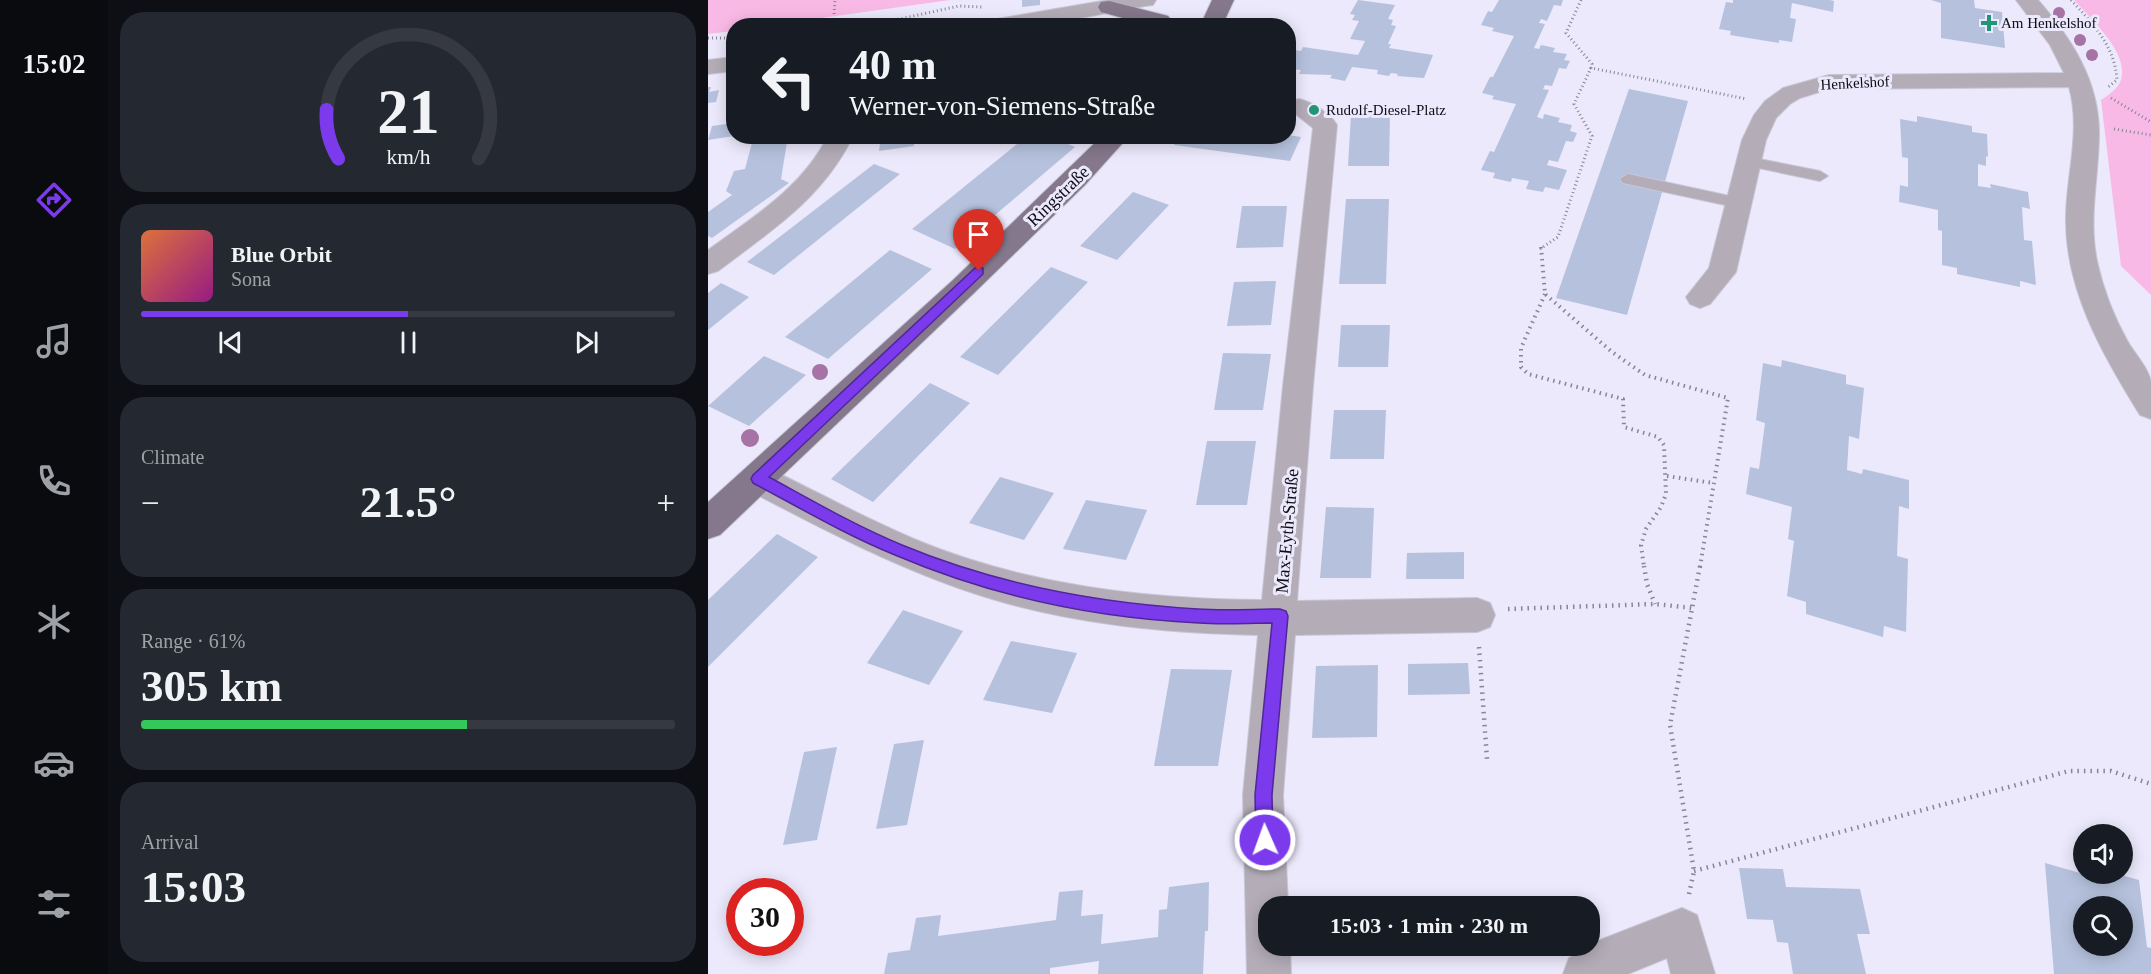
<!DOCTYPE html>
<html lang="en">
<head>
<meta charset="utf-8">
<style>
  body { margin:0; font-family:Georgia,serif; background:#242831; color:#f1f3f6; height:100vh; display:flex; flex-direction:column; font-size:22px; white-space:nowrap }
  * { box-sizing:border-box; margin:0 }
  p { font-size:20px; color:#9ea1a6 }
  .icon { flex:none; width:33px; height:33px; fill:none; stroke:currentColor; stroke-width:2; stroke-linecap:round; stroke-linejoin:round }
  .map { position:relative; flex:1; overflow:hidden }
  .drawer { display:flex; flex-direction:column; gap:12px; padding:12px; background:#0d0f14; width:600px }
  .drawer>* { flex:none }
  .top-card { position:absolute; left:18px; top:18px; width:570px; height:126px; border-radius:24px; box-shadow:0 3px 15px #0003; background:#171b24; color:#f1f3f6; overflow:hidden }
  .controls { position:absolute; left:1365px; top:824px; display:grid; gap:12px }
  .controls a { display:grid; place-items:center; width:60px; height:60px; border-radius:50%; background:#171b24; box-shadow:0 3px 15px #0003; font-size:30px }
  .speed { position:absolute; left:18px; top:878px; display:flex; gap:12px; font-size:30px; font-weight:700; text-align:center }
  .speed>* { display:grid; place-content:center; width:78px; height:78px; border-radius:50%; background:#171b24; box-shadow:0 3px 15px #0003; line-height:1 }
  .speed .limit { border:9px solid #d22; background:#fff; color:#111 }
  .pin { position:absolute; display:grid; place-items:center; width:51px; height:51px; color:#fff; margin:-62px -26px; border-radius:50% 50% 50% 0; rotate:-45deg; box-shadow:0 0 6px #0007 }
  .pin .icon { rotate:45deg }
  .me { position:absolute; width:66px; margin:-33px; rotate:358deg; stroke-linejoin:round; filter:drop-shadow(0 0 4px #0008) }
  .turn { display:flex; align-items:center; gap:21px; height:126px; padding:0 24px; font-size:27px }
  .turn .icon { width:78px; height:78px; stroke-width:2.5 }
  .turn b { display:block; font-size:42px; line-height:51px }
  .big { font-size:45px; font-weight:600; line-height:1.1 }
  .drawer .tile { flex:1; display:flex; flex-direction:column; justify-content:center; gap:9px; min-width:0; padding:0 21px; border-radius:24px; background:#242831 }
  .drawer .dial { align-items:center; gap:0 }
  .dial svg { height:156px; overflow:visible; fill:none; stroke:#363941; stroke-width:7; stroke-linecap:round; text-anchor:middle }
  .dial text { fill:#f1f3f6; stroke:none }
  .song { display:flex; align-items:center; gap:18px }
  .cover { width:72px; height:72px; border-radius:9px; background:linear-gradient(135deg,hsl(20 70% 55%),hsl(310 70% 35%)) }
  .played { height:6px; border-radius:3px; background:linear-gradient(90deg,#7c3aed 50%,#363941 50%) }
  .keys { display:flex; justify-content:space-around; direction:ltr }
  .heat { display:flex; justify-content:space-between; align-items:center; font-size:33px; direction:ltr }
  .charge { height:9px; border-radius:4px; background:linear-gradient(90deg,#34c759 61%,#363941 0) }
  .trip { position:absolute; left:550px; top:896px; width:342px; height:60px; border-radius:24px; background:#171b24; box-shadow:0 3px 15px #0003; font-weight:600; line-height:60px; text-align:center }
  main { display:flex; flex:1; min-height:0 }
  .dock { display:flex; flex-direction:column; width:108px; justify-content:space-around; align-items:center; background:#090b0e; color:#9ea1a6 }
  .dock .icon { width:42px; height:42px }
  .dock .on { color:#7c3aed }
  .dock b { font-size:27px; color:#f1f3f6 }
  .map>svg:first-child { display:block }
</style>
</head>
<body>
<main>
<nav class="dock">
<b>15:02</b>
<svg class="icon on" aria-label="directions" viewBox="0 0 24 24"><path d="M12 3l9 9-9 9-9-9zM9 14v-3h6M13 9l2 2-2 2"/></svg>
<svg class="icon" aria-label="music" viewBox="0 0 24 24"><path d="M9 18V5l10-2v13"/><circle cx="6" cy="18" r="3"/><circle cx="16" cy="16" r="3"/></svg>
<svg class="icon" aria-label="phone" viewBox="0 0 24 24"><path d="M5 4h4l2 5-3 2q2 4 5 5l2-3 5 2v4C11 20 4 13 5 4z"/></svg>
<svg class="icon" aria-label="climate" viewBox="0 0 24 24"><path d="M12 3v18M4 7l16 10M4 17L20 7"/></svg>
<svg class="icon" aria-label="car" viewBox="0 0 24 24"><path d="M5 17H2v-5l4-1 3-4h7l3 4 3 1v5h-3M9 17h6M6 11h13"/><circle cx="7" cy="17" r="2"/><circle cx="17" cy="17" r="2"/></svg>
<svg class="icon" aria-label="filters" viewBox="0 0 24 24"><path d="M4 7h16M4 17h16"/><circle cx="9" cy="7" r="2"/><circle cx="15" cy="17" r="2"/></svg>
</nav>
<section class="drawer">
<div class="tile dial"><svg viewBox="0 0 100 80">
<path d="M14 69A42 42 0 1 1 86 69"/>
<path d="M14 69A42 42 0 0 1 8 44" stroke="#7c3aed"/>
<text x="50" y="56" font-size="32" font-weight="700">21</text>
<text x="50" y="72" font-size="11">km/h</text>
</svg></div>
<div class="tile">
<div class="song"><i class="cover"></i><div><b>Blue Orbit</b><p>Sona</p></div></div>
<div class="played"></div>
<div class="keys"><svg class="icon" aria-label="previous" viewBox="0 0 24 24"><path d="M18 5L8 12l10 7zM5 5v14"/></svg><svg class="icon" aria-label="pause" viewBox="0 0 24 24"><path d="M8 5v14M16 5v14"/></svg><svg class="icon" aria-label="next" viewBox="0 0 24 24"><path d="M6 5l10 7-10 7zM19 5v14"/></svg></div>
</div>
<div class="tile"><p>Climate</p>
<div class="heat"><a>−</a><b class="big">21.5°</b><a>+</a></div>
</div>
<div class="tile"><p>Range · 61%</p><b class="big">305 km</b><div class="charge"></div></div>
<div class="tile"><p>Arrival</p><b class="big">15:03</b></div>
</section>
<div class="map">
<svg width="1443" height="974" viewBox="0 0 1443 974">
  <rect width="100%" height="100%" fill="#ebe9fb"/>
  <!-- green -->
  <g fill="#f9b9e6">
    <polygon points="0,0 242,0 63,25 26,26 25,31 0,34"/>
    <path d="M1366,0H1443V295L1413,266L1393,100C1402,94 1413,87 1414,75C1417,49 1382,18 1366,0Z"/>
  </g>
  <!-- building -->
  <g fill="#b6c2dd" fill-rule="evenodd">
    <polygon points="314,0 332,0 332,5 314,7"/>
    <polygon points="650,0 687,5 680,19 685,20 683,25 688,26 680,44 683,44 681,48 725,55 716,78 689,76 690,74 683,73 681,76 669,74 670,70 644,67 637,81 622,78 624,75 591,74 593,70 583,69 580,74 580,49 593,51 595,47 650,55 657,41 642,39 651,21 644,20 647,15 642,14"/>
    <polygon points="791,0 855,0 853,6 846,5 839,21 833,19 831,23 837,24 826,48 831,49 833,45 847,48 845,52 859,54 856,60 862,61 858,69 851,68 844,86 837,85 835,89 841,90 829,117 835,119 836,114 852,118 850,122 864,125 862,131 869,133 865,142 858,141 850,162 841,160 839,165 859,170 851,190 837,187 835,192 818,189 821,181 804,178 803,182 785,178 787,173 773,170 782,151 786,152 808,104 784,99 786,96 774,93 782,77 785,77 806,36 784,31 786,28 773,25 780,11 784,12"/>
    <polygon points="1025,0 1122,0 1126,1 1125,12 1084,3 1082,18 1088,19 1084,42 1071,40 1071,43 1022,35 1023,31 1011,29 1018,2 1025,3"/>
    <polygon points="1223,0 1266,0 1267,8 1294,12 1297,48 1233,38 1233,3"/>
    <polygon points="0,87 3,87 1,92 11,90 8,102 0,103"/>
    <polygon points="921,89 980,101 919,315 848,298"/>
    <polygon points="643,114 682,114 681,166 640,166"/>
    <polygon points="1209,116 1264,126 1264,132 1279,134 1280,157 1278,156 1278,166 1270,164 1270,186 1283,188 1282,184 1320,192 1322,209 1314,207 1316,240 1324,241 1328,285 1312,281 1312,287 1249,274 1249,268 1234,265 1234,231 1230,230 1230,210 1191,202 1192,185 1200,187 1200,158 1194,157 1192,119 1209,122"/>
    <polygon points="26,123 26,136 0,140 4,126"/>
    <polygon points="580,135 593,137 582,161 466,145 471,136"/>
    <polygon points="61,136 80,136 73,179 81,183 4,238 0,236 0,212 24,195 18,191 26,171 37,169 45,139"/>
    <polygon points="173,136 206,136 206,146 171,151"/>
    <polygon points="319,136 327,136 339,141 344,137 367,147 247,249 204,229"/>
    <polygon points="166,164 192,174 66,275 39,262"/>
    <polygon points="425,192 461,205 409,260 372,246"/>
    <polygon points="638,199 681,199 678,284 631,284"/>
    <polygon points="534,206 579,206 575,247 528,248"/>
    <polygon points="182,250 224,269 120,359 77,337"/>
    <polygon points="343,267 380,282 290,375 252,357"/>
    <polygon points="568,281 563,325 519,326 526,282"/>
    <polygon points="13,283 41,297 0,330 0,293"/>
    <polygon points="633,325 682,325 680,367 630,367"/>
    <polygon points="515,353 563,354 555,410 506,410"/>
    <polygon points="56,356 98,375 41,426 0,406"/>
    <polygon points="1074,360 1138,375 1138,384 1156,388 1151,439 1141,436 1139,470 1154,474 1155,469 1201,480 1201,509 1191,506 1189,556 1200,559 1198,632 1176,626 1175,637 1098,614 1098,602 1079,596 1086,541 1080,539 1084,507 1038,494 1042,467 1051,469 1057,423 1048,420 1055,363 1073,367"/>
    <polygon points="222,383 262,403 165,502 123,479"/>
    <polygon points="626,410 678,410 676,459 622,459"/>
    <polygon points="499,441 548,441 539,505 488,505"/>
    <polygon points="292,477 346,493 316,540 261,523"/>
    <polygon points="378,500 439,510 418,560 355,549"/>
    <polygon points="618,507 666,508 663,578 612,578"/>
    <polygon points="69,534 110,557 0,667 0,600"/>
    <polygon points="756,552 756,579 698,579 699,553"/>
    <polygon points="195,610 255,631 221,685 159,663"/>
    <polygon points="303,641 369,653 344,713 275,700"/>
    <polygon points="760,663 762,694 700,695 700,664"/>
    <polygon points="670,665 669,737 604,738 608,666"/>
    <polygon points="463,669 524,670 510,766 446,766"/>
    <polygon points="216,740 199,825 168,829 186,744"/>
    <polygon points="129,747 109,840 75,845 96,752"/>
    <path d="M1337,863L1386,877L1385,873H1406L1431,880L1439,947L1443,948V974H1346ZM1376,906H1414V945H1376Z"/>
    <polygon points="1031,868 1075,869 1078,887 1152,889 1162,934 1149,934 1158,974 1085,974 1080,943 1069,942 1065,920 1039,919"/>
    <polygon points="501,882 500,931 497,931 495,974 390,974 391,961 342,968 342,974 176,974 180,953 202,950 208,918 233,915 230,936 348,920 351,892 375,890 373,916 395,914 393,944 450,937 451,910 459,909 461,887"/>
  </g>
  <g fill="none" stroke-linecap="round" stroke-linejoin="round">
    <defs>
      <g id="lane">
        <polygon points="1041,157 1112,171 1120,176 1112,181 1036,165 1034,162 1036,159"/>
        <polygon points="920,174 1031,198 1036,199 1039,203 1036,207 1031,208 915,183 912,179"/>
      </g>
      <g id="street">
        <polygon points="400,0 448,0 445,5 437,6 329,26 278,26 281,21 289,19"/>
        <path d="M1308,0H1330C1364,39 1391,81 1391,133C1391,177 1380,217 1389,261C1395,289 1406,317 1420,342C1427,354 1441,369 1443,382C1443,393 1443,407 1443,419L1432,415C1395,355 1356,289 1358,215C1359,172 1373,130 1361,87L1121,89L1092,98L1082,104L1068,118L1058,140L1028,272L1002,304L992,308L982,304L978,297L1001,268L1034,140L1046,115L1057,101L1075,88L1121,75L1356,73L1342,45Z"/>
        <polygon points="26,57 26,71 0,74 0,60"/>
        <path d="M591,99C604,102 622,113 629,125L605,386L589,601L769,598L782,603L787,615L782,627L769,632L587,635L575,795L580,906H561V945H582L583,974H539L535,795L550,635C461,633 370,625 284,599C198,573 118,531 38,489L34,479L38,469L50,465C71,472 91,484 112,494C143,510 174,525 206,539C316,585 436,599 554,600L575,386L605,128L580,108L583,101Z"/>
        <path d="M120,136H145C114,199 64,230 10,271L0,274V250C45,217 94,188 120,136Z"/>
        <polygon points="974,908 989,915 1007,974 963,974 959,958 920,974 855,974 861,958 892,940"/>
      </g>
      <g id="primary">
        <polygon points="504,0 526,0 514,26 492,26"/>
        <polygon points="401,1 460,16 468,26 444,26 393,12 390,7 393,2"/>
        <polygon points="394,136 421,136 377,185 265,294 12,535 0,539 0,502 245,280"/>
      </g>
    </defs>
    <!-- lane casing -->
    <use href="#lane" stroke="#c8c6d7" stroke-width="2"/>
    <!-- street casing -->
    <use href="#street" stroke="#c8c6d7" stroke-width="2"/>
    <!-- primary casing -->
    <use href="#primary" stroke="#c8c6d7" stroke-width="2"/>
    <!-- path-far2 -->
    <g stroke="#878694" stroke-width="3" stroke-dasharray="1 3" stroke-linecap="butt">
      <polyline points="873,0 858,33 884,64 883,68 1039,99"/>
      <path d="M1363,0C1385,24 1407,46 1409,80L1399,88"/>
      <polyline points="126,14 127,0"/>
      <polyline points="98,26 192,19 251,6 275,7"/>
      <polyline points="0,38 26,38"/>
      <polyline points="1403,98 1443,122"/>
      <polyline points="1406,129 1443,135"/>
      <polyline points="832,249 850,237 884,136 866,104 883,68"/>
    </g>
    <!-- path-far1 -->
    <g stroke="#878694" stroke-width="4" stroke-dasharray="1.5 4.5" stroke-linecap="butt">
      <polyline points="833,247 837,294 904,352 937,375 1020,398 992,567"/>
      <polyline points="837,294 813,348 813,367 820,374 915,399 916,427 950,437 956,445 958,494 953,507 938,529 933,545 936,567"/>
      <polyline points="959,476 1005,483"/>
    </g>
    <!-- path -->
    <g stroke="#878694" stroke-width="4.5" stroke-dasharray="1.5 5" stroke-linecap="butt">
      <polyline points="936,566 939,584 947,604"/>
      <polyline points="800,609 947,604 985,608"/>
      <polyline points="771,647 779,759"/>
      <polyline points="986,871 1361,771 1403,771 1443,784"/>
      <polyline points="981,894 986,871 962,725 992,566"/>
    </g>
    <!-- lane -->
    <use href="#lane" fill="#b4adb8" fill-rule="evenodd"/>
    <!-- street -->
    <use href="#street" fill="#b4adb8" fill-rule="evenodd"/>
    <!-- primary -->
    <use href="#primary" fill="#85788c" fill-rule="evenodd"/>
  </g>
  <!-- trees -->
  <g fill="#a772a4">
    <circle cx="1351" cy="13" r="6"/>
    <circle cx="1372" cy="40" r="6"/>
    <circle cx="1384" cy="55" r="6"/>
    <circle cx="112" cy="372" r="8"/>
    <circle cx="42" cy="438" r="9"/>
  </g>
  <!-- route -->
  <path fill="#7c3aed" stroke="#51269a" stroke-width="1.5" d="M271,267L275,268V274L61,477C105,501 148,526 194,545C288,584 390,603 490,609C518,611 545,609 572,609L578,611L580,616L564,795L565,840L563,846L557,848L551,846L548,840L547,795L564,623C540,623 515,625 491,623C388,618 283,596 187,555C138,535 92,508 45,483L43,479L45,475L267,268Z"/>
  <!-- markers -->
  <g fill="#229578" stroke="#ebe9fb" stroke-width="2">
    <path d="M1278 14h6v6h6v6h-6v6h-6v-6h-6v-6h6z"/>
    <circle cx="606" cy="110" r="6"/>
  </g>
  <g text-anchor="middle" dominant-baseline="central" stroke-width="6" stroke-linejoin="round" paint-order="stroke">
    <!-- far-poi labels -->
    <g font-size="15" fill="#0e0d17" stroke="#ebe9fb" text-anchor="start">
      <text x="1293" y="23">Am Henkelshof</text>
      <text x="618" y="110">Rudolf-Diesel-Platz</text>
    </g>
    <!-- far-street labels -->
    <g font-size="15" fill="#0e0d17" stroke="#ebe9fb">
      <text transform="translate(1147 83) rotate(-3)">Henkelshof</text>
    </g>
    <!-- street labels -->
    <g font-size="18" fill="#0e0d17" stroke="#ebe9fb">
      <text transform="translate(350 196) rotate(-44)">Ringstraße</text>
      <text transform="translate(579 531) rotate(-85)">Max-Eyth-Straße</text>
    </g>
  </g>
</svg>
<div class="controls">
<a><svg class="icon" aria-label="sound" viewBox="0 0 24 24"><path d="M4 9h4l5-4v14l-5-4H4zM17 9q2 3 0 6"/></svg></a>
<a><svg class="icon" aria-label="search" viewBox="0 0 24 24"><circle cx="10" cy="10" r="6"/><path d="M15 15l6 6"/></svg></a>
</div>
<div class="speed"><div class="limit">30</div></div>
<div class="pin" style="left:271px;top:271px;background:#d93025"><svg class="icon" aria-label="arrive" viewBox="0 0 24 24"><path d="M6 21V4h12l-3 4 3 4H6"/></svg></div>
<svg class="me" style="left:557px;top:840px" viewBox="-20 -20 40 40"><circle r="17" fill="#7c3aed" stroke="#fff" stroke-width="3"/><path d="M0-11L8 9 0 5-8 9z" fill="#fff"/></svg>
<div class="trip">15:03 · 1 min · 230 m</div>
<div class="top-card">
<div class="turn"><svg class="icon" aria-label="left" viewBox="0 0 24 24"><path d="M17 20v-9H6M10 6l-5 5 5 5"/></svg><div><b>40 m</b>Werner-von-Siemens-Straße</div></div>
</div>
</div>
</main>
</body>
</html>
